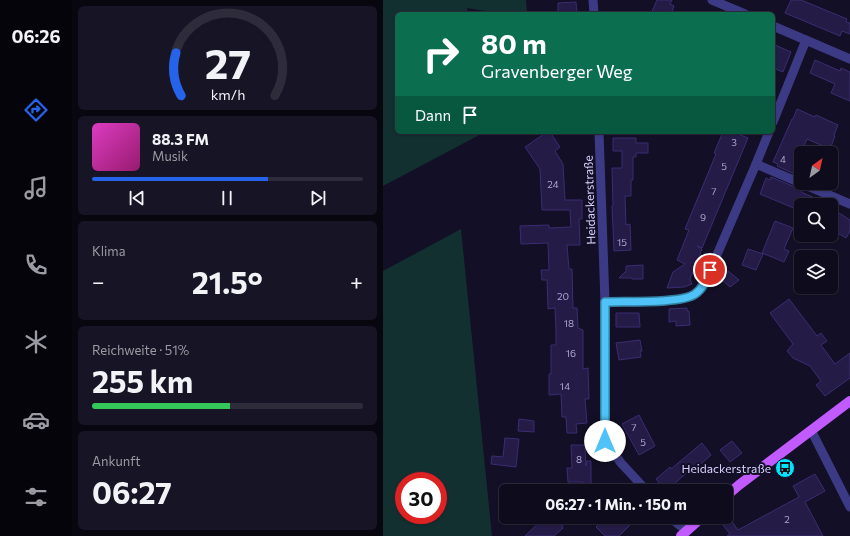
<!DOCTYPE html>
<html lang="de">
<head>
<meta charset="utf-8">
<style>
  body { margin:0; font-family:Commissioner,sans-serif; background:#171425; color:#f1f3f6; height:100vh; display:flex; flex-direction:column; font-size:15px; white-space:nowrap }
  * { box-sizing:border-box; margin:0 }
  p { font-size:13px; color:#9b9ba3 }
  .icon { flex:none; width:22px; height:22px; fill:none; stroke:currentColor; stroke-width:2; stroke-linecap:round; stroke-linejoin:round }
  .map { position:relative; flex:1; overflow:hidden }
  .panel { display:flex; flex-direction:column; gap:6px; padding:6px; background:#08060f; width:311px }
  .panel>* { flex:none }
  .top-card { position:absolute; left:12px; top:12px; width:380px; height:122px; border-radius:6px; box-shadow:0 1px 3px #0004,0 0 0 1px #2e2b3b; background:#0b6e4f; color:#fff; overflow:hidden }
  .needle { width:26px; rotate:33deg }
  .fabs { position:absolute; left:411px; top:146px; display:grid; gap:8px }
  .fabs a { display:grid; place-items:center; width:44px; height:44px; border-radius:6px; background:#0e0b1c; box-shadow:0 1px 3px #0004,0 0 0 1px #2e2b3b; font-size:20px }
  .speed { position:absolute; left:12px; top:472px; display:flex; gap:8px; font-size:20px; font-weight:700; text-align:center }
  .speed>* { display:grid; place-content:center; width:52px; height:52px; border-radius:50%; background:#0e0b1c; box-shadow:0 1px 3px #0004,0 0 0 1px #2e2b3b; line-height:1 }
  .speed .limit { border:6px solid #d22; background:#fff; color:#111 }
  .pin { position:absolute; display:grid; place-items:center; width:34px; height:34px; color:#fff; margin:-17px; border:2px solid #fff; border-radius:50%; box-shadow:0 1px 4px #0007 }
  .me { position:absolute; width:44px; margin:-22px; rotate:0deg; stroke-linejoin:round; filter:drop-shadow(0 0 3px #0008) }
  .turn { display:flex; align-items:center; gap:14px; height:84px; padding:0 20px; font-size:18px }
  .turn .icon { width:52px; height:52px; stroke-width:2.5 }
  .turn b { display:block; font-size:28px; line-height:34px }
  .then { display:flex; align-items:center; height:38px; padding:0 20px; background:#0003; gap:8px; font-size:15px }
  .big { font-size:30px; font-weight:700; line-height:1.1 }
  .panel .tile { flex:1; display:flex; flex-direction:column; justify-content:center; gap:6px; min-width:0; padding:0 14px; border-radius:6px; background:#171425 }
  .panel .dial { align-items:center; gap:0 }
  .dial svg { height:104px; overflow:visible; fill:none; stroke:#2e2b3b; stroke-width:7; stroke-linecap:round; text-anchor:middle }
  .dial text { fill:#f1f3f6; stroke:none }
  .song { display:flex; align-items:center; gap:12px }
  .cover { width:48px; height:48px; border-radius:6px; background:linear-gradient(135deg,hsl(310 70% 55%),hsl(320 70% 35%)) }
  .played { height:4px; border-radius:2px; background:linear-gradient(90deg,#2563eb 65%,#2e2b3b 65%) }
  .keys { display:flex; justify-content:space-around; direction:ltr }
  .heat { display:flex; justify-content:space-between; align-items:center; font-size:22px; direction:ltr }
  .charge { height:6px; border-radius:3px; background:linear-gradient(90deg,#34c759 51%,#2e2b3b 0) }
  .trip { position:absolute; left:116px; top:484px; width:234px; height:40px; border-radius:6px; background:#0e0b1c; box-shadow:0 1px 3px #0004,0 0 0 1px #2e2b3b; font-weight:700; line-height:40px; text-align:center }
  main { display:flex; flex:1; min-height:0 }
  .dock { display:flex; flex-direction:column; width:72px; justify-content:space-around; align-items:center; background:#06040b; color:#9b9ba3 }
  .dock .icon { width:28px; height:28px }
  .dock .selected { color:#2563eb }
  .dock b { font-size:18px; color:#f1f3f6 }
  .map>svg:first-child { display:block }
</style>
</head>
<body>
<main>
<nav class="dock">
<b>06:26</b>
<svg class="icon selected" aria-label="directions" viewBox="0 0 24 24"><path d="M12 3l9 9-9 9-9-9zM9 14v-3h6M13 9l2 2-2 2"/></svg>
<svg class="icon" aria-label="music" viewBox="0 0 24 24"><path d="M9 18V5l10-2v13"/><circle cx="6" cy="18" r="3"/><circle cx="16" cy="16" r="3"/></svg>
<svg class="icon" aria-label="phone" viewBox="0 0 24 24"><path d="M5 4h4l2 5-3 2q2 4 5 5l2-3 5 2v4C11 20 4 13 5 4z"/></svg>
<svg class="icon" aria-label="climate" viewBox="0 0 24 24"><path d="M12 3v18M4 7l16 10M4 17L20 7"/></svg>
<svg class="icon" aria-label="car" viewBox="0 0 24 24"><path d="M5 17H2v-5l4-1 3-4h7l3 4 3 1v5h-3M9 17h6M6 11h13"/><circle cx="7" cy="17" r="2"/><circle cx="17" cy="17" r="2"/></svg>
<svg class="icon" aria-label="filters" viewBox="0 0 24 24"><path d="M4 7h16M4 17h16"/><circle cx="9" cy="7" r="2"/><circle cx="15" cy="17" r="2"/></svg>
</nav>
<section class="panel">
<div class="tile dial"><svg viewBox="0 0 100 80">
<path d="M14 69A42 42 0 1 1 86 69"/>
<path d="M14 69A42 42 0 0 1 10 36" stroke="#2563eb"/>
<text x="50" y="56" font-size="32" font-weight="700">27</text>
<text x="50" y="72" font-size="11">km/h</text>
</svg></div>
<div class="tile">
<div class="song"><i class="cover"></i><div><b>88.3 FM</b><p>Musik</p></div></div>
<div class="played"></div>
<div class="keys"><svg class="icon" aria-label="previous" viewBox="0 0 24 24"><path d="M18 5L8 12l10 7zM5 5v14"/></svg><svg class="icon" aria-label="pause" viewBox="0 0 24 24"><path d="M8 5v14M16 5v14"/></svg><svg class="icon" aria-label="next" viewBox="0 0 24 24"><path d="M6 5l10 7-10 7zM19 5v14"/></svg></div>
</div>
<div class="tile"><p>Klima</p>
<div class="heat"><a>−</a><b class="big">21.5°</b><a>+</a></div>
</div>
<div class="tile"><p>Reichweite · 51%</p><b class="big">255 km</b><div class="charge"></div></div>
<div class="tile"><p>Ankunft</p><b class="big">06:27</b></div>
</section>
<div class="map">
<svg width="467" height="536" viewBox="0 0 467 536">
  <rect width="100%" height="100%" fill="#130f26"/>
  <!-- green -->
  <g fill="#12302f" fill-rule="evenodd">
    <polygon points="0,0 143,0 144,14 120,14 84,8 85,14 14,14 14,132 102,132 0,186"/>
    <path d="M78,229L109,536H0V271ZM21,481H55V515H21Z"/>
  </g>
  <!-- building -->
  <g fill="#241b47" stroke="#3b2d73">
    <polygon points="274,0 289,0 287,4 291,6 288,14 268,14"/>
    <polygon points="408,0 418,0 464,19 463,22 467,23 467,34 459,31 457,36 402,13"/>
    <polygon points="193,2 194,14 175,14 175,3"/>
    <polygon points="390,44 408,52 400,72 390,68"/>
    <polygon points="432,60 457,71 458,68 467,72 467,101 448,93 452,84 427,73"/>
    <polygon points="414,109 432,117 433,115 455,125 451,135 452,136 447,149 424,139 421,146 420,145 411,167 418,170 418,177 394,166 395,164 390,162 409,119 410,119"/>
    <polygon points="164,132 167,132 177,147 172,151 180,164 182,200 199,200 199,219 196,219 197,245 184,245 186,269 189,269 190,308 194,308 195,328 200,330 200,369 205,368 206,399 202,399 204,423 193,424 194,433 184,433 183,417 179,417 178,394 166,395 166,374 168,374 168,345 173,345 173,332 172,308 165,309 164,280 159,280 158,270 166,270 165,243 138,244 137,226 166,225 166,228 188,227 187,210 159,210 157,169 142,147"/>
    <polygon points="340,132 350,132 365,138 319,248 314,246 319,249 307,279 309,284 301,287 284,288 290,272 302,264 294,260 306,230 302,229 333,154 331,153"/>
    <polygon points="230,138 253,138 253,143 265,143 265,153 253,153 253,157 250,157 250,180 248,180 248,196 242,196 243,225 247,224 248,250 231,251 229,206 230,206 229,168 239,168 239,151 230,151"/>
    <polygon points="388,177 419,190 418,192 434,199 428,205 418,205 418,211 377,194 383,178 387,180"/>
    <polygon points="448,208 467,220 467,231 463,238 448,229"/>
    <polygon points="392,221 410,228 401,249 406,251 401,262 379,253"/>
    <polygon points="365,249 380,254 373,270 359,265"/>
    <polygon points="260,265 260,279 249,279 249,278 236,278 243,271 243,266"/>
    <polygon points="345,271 356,280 347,287 339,280"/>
    <polygon points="406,299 434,336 438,333 444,341 438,345 452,364 467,353 467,378 442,396 433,385 438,381 427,366 410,358 404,351 410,344 387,313"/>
    <polygon points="304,308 304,311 306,311 307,325 293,326 293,321 286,322 286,309"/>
    <polygon points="233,313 256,313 257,327 233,327"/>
    <polygon points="257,340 259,351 257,351 258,357 236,360 233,343"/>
    <polygon points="256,415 272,446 256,455 239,424"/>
    <polygon points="136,419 151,421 151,432 135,431"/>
    <polygon points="122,438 136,439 133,467 108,464 109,456 120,457"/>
    <polygon points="349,441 359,453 347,462 337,450"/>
    <polygon points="319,443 328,455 310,471 308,469 283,491 273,479 287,467 288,469"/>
    <polygon points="188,445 202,445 203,466 204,461 208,461 208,491 198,491 200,482 185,482 184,468 189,468"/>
    <polygon points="432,474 442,491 422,502 440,536 344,536 347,534 337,521 345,516 355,530 416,497 410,486"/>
    <polygon points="162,517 189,517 179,526 180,528 171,536 142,536"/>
    <polygon points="223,517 255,517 236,536 222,536 213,527"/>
  </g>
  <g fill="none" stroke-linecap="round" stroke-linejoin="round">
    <!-- street -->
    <g stroke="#3d3a85" stroke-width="9">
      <polyline points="210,0 211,14"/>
      <polyline points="329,0 362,14"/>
      <polyline points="390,26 467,59"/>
      <polyline points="390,122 423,40"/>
      <polyline points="216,132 222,302 222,441 238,463 264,491"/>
      <polyline points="373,164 386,132"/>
      <path d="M222,302C242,301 297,304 312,294C320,289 324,278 327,271L373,164L467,204"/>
      <polyline points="428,430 467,507"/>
      <polyline points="287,517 291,521 304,531"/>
    </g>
    <!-- primary -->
    <g stroke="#c25bff" stroke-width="10">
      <polyline points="343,496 356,485 467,401"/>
      <polyline points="298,536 319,517"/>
    </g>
  </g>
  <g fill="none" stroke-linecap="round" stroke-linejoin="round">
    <defs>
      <path id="route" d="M222,441V302C242,301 298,304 312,294C320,289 324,278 327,270"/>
    </defs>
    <!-- route casing -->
    <use href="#route" stroke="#337fa1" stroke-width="10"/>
    <!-- route -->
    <use href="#route" stroke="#4fc3f7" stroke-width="7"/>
  </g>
  <!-- icons -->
  <defs>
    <symbol id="bus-disc" viewBox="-11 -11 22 22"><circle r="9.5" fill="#00e5ff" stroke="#130f26"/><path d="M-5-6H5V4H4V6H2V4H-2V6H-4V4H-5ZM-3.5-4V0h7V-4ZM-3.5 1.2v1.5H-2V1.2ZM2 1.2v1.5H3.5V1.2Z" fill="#111"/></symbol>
  </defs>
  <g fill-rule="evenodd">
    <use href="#bus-disc" x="391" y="457" width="22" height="22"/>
  </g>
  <g text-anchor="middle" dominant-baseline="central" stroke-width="4" stroke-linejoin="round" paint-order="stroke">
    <!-- number labels -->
    <g font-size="10" fill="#aca6d1">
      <text x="351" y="142">3</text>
      <text x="400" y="159">4</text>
      <text x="341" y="166">5</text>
      <text x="170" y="184">24</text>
      <text x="331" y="191">7</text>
      <text x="320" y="217">9</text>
      <text x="239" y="242">15</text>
      <text x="180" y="296">20</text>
      <text x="186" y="323">18</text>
      <text x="188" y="353">16</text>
      <text x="182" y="386">14</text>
      <text x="251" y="427">7</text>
      <text x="260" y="442">5</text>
      <text x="196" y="459">8</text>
      <text x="404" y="519">2</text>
    </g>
    <!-- street labels -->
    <g font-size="12" fill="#d9d4ff" stroke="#130f26">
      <text transform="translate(206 200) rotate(-92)">Heidackerstraße</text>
    </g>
    <!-- poi labels -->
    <g font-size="12" fill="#d9d4ff" stroke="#130f26" text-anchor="end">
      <text x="388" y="468">Heidackerstraße</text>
    </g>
  </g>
</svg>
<div class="fabs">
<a><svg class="needle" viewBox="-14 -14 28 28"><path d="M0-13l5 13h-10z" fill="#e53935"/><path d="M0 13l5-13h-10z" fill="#9b9ba3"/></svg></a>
<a><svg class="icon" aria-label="search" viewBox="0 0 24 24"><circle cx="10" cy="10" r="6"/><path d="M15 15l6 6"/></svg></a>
<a><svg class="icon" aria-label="layers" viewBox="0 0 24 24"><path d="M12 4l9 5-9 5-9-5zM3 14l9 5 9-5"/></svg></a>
</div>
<div class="speed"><div class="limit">30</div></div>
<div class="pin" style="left:327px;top:270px;background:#d93025"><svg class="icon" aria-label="arrive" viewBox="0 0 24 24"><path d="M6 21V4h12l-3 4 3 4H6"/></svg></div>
<svg class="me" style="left:222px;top:441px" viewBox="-20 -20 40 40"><circle r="19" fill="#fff"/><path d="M0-13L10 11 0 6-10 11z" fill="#4fc3f7"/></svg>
<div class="trip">06:27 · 1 Min. · 150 m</div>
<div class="top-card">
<div class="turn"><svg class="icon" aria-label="right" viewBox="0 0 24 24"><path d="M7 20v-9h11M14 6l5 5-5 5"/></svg><div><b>80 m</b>Gravenberger Weg</div></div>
<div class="then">Dann<svg class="icon" aria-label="arrive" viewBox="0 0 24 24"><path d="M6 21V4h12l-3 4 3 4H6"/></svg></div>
</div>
</div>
</main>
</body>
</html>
